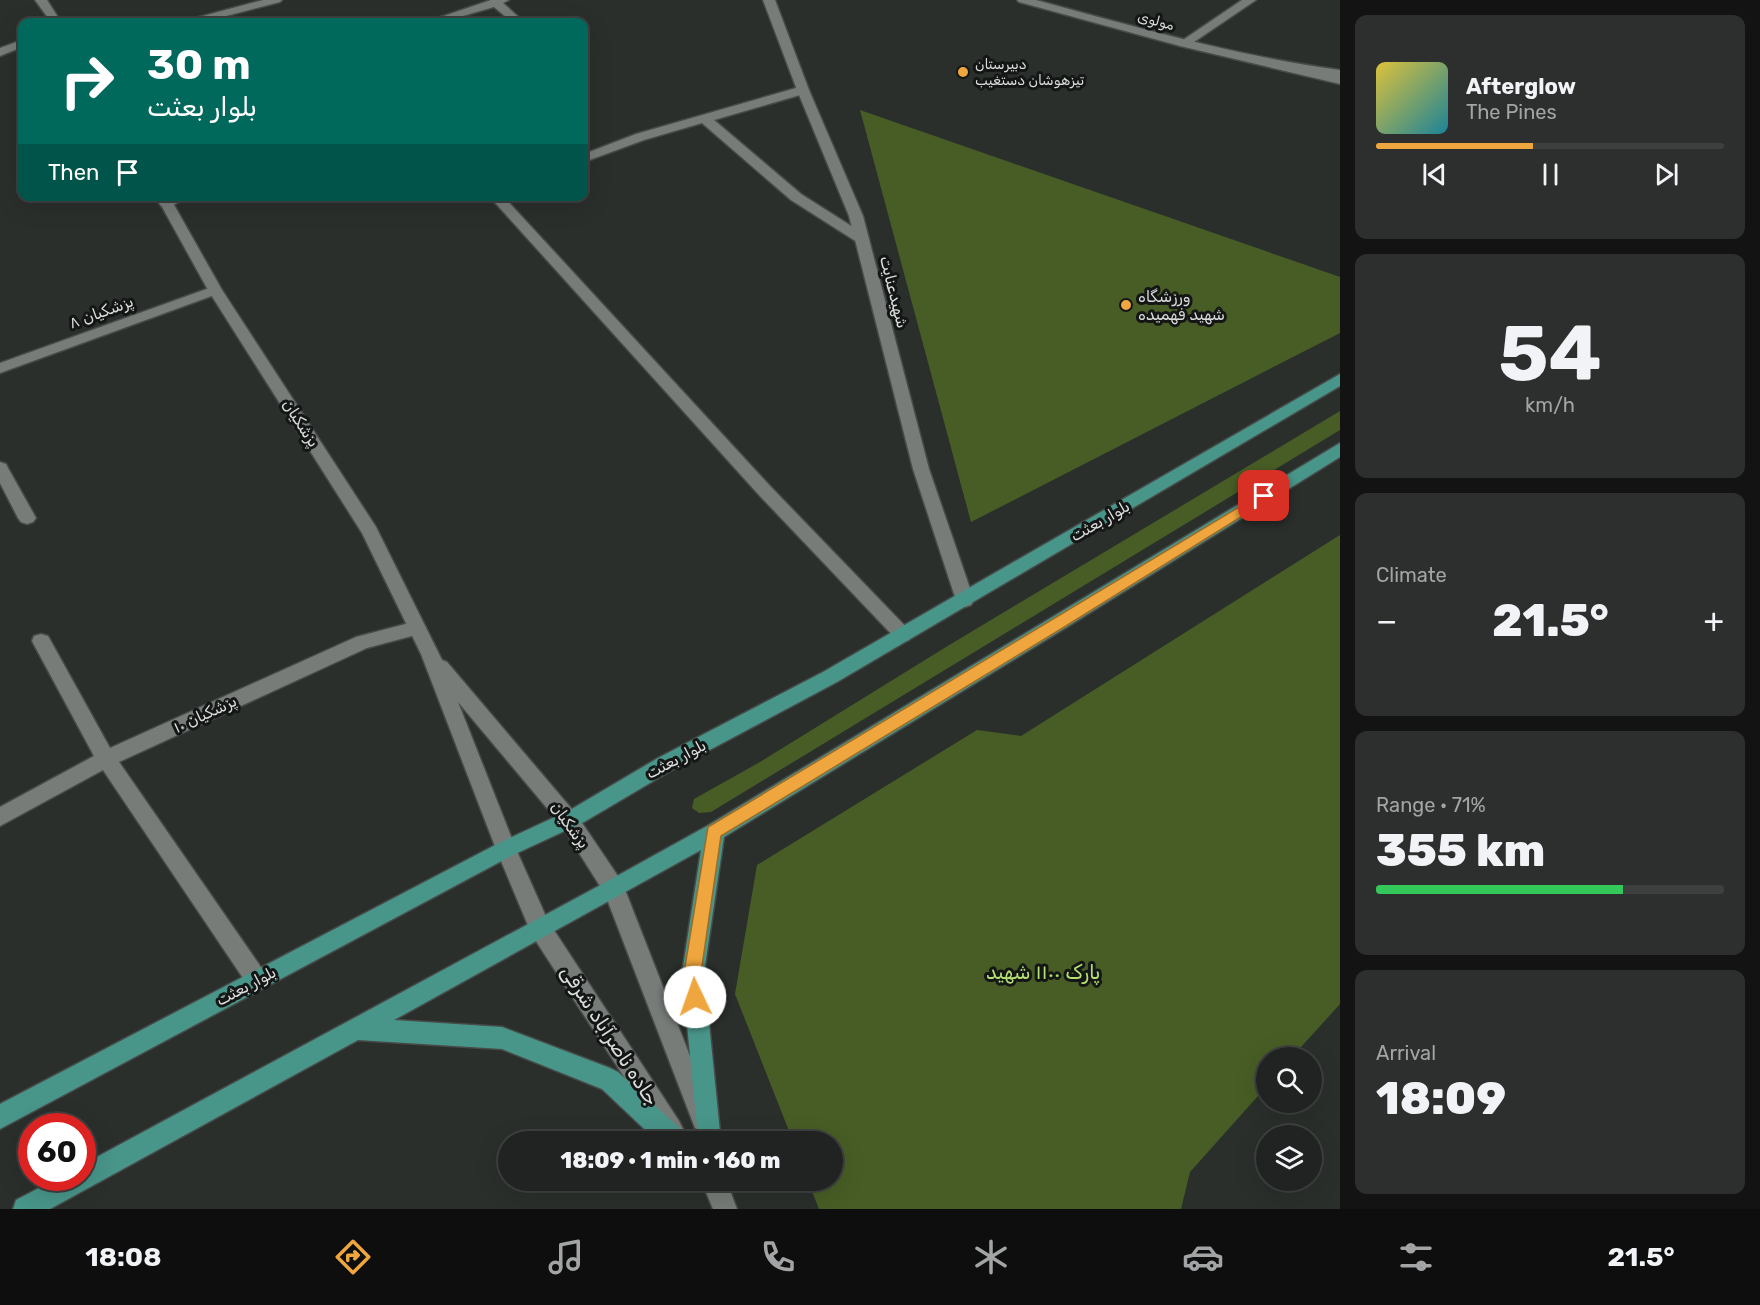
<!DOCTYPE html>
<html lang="en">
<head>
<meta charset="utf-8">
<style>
  body { margin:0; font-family:Rubik,Cairo,sans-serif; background:#2d2f2e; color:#f1f3f6; height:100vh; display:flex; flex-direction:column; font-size:22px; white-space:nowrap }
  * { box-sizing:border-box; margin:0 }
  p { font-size:20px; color:#a2a4a5 }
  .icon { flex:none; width:33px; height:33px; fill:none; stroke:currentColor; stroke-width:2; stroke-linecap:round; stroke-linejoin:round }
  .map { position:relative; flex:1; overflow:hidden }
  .panel { display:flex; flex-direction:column; gap:15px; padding:15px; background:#121312; width:420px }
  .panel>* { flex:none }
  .guide { position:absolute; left:18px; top:18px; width:570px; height:183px; border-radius:12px; box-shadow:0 6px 24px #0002,0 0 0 2px #3d403f; background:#00695c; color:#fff; overflow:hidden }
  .controls { position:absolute; left:1256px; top:1047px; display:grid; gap:12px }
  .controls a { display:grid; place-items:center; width:66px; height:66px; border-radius:50%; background:#202321; box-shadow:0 6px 24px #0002,0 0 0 2px #3d403f; font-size:30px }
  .speed { position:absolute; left:18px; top:1113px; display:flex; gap:12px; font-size:30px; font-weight:700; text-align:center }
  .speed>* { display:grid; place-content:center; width:78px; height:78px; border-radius:50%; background:#202321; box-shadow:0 6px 24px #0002,0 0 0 2px #3d403f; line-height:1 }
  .speed .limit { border:9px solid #d22; background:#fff; color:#111 }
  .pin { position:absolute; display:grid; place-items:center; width:51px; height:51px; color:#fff; margin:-26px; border-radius:12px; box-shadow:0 3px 9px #0006 }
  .me { position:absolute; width:66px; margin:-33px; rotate:357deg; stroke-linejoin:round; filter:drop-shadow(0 0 4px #0008) }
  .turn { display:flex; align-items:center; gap:21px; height:126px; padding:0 30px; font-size:27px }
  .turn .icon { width:78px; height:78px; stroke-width:2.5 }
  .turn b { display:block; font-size:42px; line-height:51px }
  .then { display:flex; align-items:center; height:57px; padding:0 30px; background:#0003; gap:12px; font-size:22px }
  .big { font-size:45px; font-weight:800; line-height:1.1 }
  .panel .card { flex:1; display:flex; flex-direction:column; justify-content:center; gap:9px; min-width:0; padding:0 21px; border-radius:12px; background:#2d2f2e }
  .panel .dial { align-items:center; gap:0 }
  .dial b { font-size:78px; line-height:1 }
  .song { display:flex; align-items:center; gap:18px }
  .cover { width:72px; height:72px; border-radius:9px; background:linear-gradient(135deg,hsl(50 70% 55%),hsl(190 70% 35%)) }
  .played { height:6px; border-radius:3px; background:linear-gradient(90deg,#f0a63e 45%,#3d403f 45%) }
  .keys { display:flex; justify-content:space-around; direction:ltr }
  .heat { display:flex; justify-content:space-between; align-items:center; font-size:33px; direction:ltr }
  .charge { height:9px; border-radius:4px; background:linear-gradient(90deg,#34c759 71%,#3d403f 0) }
  .trip { position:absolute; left:498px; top:1131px; width:345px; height:60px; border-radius:30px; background:#202321; box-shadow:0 6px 24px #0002,0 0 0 2px #3d403f; font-weight:800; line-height:60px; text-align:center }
  .tabs { display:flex; height:96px; justify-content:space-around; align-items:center; background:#0d0e0d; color:#a2a4a5 }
  .tabs .icon { width:42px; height:42px }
  .tabs .active { color:#f0a63e }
  .tabs b { font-size:27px; color:#f1f3f6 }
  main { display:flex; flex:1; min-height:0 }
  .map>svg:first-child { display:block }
</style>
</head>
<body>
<main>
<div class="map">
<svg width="1340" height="1209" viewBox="0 0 1340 1209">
  <rect width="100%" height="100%" fill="#2a2f2c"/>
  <!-- green -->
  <g fill="#485d25">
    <polygon points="860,110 1340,277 1340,333 971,522"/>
    <polygon points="1340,411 1340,430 711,812 699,813 692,808 694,799 760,762 946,647"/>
    <polygon points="1340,535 1340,1004 1292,1057 1266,1058 1266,1087 1190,1172 1181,1209 819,1209 808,1181 832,1180 832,1142 793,1141 735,994 757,865 977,730 1021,736"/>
  </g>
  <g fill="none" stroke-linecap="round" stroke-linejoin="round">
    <defs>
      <g id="street">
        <polygon points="263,0 282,0 280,2 203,22 186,22 188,20"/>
        <polygon points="491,0 509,0 503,3 524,22 512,22 494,7 442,22 426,22"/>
        <polygon points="1242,0 1256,0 1188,46 1180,46 1180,42"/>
        <polygon points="22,40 22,47 0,56 0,48"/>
        <polygon points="803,86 809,90 807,93 714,120 801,194 867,236 869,239 867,242 857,242 791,200 702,123 644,140 584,162 584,154 636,134"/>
        <polygon points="171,196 191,196 171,206 161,206 159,203"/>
        <polygon points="489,196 503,196 771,487 909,630 912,635 909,640 903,642 897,640 759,495"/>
        <polygon points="215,286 222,290 220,293 0,373 0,363"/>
        <polygon points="0,462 6,464 8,468 36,518 33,522 27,524 21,522 18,518 0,483"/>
        <polygon points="417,621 423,623 426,628 423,633 367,648 119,762 265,973 268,980 265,987 257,991 249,987 103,770 0,826 0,807 94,756 32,641 34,636 41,634 48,636 110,748 356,637"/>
      </g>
      <g id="secondary">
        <polygon points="35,0 47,0 61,22 51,22"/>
        <polygon points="763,0 775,0 809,90 863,216 929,469 974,600 971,605 965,607 959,605 956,600 913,469 849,216 797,90"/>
        <path d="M1017,0H1036C1136,27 1236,56 1340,70V84L1180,46L1019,2Z"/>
        <polygon points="156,196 169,196 222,290 376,527 442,660 447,662 576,814 622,882 715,1120 711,1128 703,1132 695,1128 605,894 562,826 458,702 516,849 548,921 679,1121 683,1129 679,1137 671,1141 663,1137 532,935 496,849 421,654 362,533 208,290"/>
        <polygon points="701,1180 726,1180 737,1209 713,1209"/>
      </g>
      <g id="primary">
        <polygon points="1340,374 1340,386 837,682 672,770 584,822 513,855 0,1129 0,1104 499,843 570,810 658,758 823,672"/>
        <polygon points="1340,443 1340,457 1067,627 724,837 704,973 721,1142 699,1142 698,1138 682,973 701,850 394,1020 502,1027 610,1068 618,1072 685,1133 688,1142 658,1142 602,1089 502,1049 358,1040 50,1209 13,1209 16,1200 58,1178 82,1178 82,1165 606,882 707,826"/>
      </g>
    </defs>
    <!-- street casing -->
    <use href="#street" stroke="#464a48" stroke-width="3"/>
    <!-- secondary casing -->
    <use href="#secondary" stroke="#464a48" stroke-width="3"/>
    <!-- primary casing -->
    <use href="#primary" stroke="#464a48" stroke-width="3"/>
    <!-- street -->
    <use href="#street" fill="#777c79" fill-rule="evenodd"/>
    <!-- secondary -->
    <use href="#secondary" fill="#777c79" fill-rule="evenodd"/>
    <!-- primary -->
    <use href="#primary" fill="#489589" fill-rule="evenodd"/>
  </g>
  <!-- route -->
  <polygon fill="#f0a63e" stroke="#9c6c28" stroke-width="1.5" points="1264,492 1268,493 1270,496 1268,500 1066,626 721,836 701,973 704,997 701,1002 695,1005 689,1002 684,973 708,827"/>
  <!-- markers -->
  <g fill="#f0a63e" stroke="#141615" stroke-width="2">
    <circle cx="963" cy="72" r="6"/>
    <circle cx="1126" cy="305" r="6"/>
  </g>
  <g text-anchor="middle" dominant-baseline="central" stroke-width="6" stroke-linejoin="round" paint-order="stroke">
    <!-- far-street labels -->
    <g font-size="14" fill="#d9dcdb" stroke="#141615">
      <text transform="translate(1156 21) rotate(15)">مولوی</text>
    </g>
    <!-- far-poi labels -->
    <g font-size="14" fill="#d9dcdb" stroke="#141615" text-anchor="start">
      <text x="975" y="64">دبیرستان<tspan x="975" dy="16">تیزهوشان دستغيب</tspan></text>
    </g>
    <!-- street labels -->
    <g font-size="16" fill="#d9dcdb" stroke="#141615">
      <text transform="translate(894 292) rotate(76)">شهیدعنایت</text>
      <text transform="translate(101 312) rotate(-20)">پزشکیان ۸</text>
      <text transform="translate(301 423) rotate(57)">پزشکیان</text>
      <text transform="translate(1100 521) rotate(-30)">بلوار بعثت</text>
      <text transform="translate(205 714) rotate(-25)">پزشکیان ۱۰</text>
      <text transform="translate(676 759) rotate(-28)">بلوار بعثت</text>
      <text transform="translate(570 825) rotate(54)">پزشکیان</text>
      <text transform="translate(246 986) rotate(-28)">بلوار بعثت</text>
    </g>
    <!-- poi labels -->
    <g font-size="16" fill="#d9dcdb" stroke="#141615" text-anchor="start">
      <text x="1138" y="296">ورزشگاه<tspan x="1138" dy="18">شهید فهمیده</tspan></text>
    </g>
    <!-- near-park labels -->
    <g font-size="20" fill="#b5e073" stroke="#141615">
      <text x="1043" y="972">پارک ۱۱۰۰ شهید</text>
    </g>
    <!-- near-street labels -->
    <g font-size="20" fill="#d9dcdb" stroke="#141615">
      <text transform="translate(610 1035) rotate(57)">جاده ناصرآباد شرقی</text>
    </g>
  </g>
</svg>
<div class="controls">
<a><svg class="icon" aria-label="search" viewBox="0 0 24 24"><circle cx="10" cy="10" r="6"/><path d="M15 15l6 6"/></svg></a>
<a><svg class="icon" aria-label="layers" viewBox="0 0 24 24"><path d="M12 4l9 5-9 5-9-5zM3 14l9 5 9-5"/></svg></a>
</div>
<div class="speed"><div class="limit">60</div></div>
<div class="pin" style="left:1264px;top:496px;background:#d93025"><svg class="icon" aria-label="arrive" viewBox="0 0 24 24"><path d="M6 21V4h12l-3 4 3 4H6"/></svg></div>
<svg class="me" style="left:695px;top:997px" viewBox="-20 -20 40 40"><circle r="19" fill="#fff"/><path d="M0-13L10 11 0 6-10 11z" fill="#f0a63e"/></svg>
<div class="trip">18:09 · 1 min · 160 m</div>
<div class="guide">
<div class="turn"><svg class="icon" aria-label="right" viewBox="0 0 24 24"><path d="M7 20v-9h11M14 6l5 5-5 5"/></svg><div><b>30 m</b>بلوار بعثت</div></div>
<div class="then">Then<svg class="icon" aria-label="arrive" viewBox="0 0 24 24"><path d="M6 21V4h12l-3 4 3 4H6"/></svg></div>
</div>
</div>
<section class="panel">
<div class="card">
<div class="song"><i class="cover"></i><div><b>Afterglow</b><p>The Pines</p></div></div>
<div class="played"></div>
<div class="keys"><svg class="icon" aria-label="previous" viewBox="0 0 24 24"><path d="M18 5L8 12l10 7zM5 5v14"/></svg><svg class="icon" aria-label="pause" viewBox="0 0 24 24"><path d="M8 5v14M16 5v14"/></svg><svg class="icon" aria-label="next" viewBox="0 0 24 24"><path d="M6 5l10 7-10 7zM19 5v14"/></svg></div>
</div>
<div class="card dial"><b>54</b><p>km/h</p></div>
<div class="card"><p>Climate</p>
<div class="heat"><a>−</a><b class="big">21.5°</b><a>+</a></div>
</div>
<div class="card"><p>Range · 71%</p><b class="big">355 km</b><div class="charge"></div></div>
<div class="card"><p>Arrival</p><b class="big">18:09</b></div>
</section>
</main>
<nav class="tabs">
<b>18:08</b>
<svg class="icon active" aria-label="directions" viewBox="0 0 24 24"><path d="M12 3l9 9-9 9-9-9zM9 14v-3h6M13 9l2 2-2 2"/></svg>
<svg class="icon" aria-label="music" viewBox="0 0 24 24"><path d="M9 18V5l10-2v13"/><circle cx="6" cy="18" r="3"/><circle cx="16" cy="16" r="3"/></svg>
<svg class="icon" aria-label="phone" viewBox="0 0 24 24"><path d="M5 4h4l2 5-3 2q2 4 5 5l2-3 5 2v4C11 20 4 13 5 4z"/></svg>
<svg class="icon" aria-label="climate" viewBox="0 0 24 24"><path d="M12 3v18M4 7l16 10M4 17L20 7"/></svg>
<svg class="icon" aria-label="car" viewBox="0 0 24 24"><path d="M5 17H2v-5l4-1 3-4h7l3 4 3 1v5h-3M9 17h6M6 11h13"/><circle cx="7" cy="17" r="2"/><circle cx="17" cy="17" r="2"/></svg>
<svg class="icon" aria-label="filters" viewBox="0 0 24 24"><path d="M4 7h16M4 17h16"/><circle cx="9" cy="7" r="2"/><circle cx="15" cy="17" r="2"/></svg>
<b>21.5°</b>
</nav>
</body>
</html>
